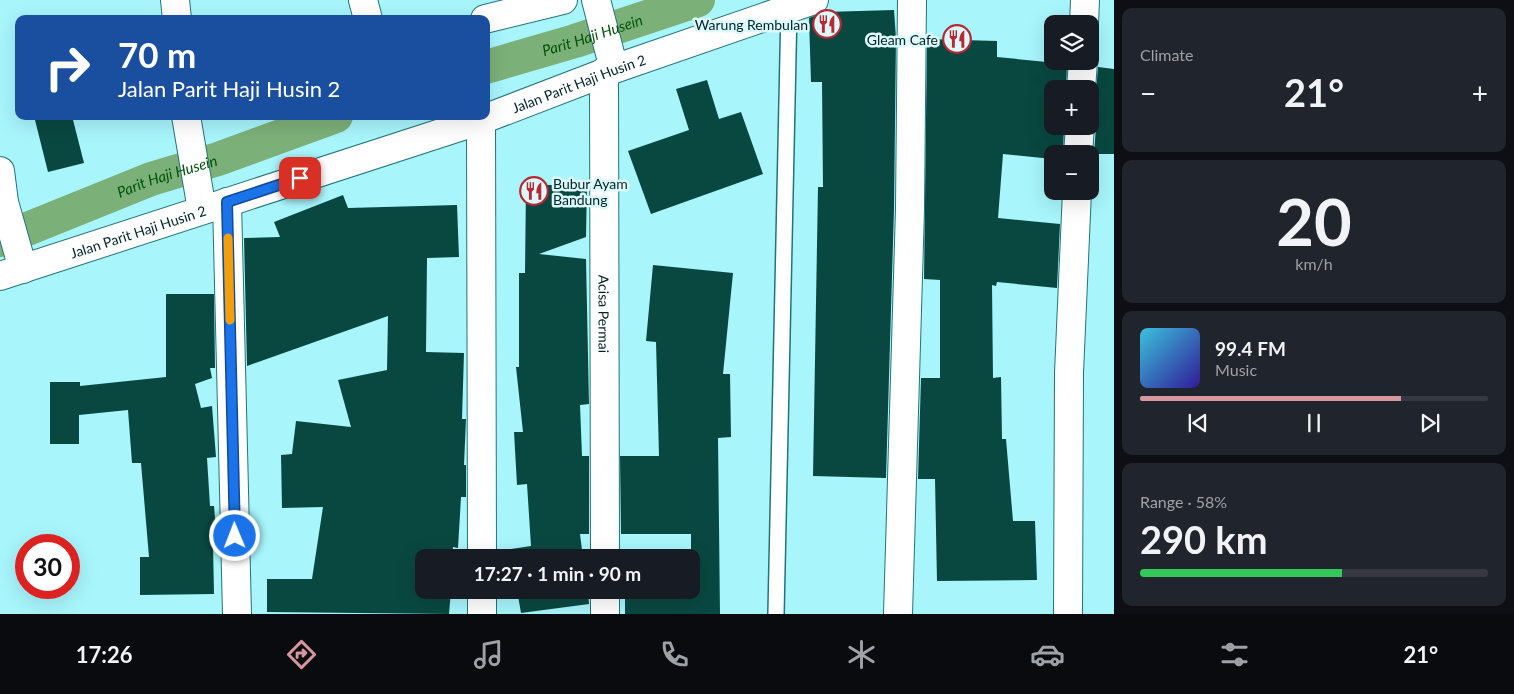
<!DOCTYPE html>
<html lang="en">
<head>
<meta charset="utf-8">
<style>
  body { margin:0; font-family:Lato,sans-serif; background:#20242c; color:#f1f3f6; height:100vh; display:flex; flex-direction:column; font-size:19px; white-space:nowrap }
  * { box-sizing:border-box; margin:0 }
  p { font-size:16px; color:#9ea1a6 }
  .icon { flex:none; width:28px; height:28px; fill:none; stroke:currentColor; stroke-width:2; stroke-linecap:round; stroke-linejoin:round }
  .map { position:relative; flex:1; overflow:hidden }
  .drawer { display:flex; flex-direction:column; gap:8px; padding:8px; background:#0d0f14; width:400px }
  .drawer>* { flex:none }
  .hud { position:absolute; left:15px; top:15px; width:475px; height:105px; border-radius:10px; box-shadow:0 5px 20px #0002; background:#1a4fa0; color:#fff; overflow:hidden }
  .fabs { position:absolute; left:1044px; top:15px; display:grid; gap:10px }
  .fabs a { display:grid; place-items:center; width:55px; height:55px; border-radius:10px; background:#171b24; box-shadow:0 5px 20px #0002; font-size:25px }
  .speed { position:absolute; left:15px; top:534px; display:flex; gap:10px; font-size:25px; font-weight:700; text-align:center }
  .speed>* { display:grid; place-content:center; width:65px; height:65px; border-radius:50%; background:#171b24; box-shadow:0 5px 20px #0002; line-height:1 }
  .speed .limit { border:8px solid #d22; background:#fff; color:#111 }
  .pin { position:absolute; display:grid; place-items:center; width:42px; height:42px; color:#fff; margin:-21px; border-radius:10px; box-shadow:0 2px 8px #0006 }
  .me { position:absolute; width:55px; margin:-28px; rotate:359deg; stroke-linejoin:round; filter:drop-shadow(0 0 4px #0008) }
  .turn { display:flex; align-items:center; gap:18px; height:105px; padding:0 20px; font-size:22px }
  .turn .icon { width:65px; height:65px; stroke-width:2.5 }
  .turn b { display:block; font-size:35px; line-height:42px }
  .big { font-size:38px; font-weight:700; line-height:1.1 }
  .drawer .card { flex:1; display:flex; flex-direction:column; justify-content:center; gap:8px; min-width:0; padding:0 18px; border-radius:10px; background:#20242c }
  .drawer .dial { align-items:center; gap:0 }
  .dial b { font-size:65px; line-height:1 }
  .song { display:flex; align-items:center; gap:15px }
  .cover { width:60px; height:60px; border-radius:8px; background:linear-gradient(135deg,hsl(190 70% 55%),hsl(250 70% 35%)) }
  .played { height:5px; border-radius:2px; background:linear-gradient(90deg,#d7979e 75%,#363941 75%) }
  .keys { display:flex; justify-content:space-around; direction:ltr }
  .heat { display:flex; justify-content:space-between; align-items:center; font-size:28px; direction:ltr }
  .charge { height:8px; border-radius:4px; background:linear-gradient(90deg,#34c759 58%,#363941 0) }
  .trip { position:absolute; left:415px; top:549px; width:285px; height:50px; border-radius:10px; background:#171b24; box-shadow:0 5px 20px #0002; font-weight:700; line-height:50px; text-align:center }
  .menu { display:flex; height:80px; justify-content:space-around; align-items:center; background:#090b0e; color:#9ea1a6 }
  .menu .icon { width:35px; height:35px }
  .menu .active { color:#d7979e }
  .menu b { font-size:22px; color:#f1f3f6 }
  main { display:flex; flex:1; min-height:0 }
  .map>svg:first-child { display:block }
</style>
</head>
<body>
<main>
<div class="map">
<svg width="1114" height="614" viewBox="0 0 1114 614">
  <rect width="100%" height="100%" fill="#a8f5fc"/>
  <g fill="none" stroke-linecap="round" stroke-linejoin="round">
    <!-- canal -->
    <g stroke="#7cb079" stroke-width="34">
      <path id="s1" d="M486,67L575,41L698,0"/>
      <path id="s2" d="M0,240L151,179L218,159L336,116"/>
    </g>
  </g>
  <!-- building -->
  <g fill="#094841">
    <polygon points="894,10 896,38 894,209 886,478 813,476 818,187 823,187 822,82 811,82 809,18 824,12"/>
    <polygon points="927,39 997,41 997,57 1067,64 1066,89 1052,89 1052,126 1064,126 1063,154 1052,154 1052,159 1003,154 998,218 1060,224 1057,288 997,282 996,286 992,285 993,378 1001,377 1002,439 1006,439 1013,521 1035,521 1037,580 937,581 935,479 918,479 921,378 940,378 940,280 924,279"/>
    <polygon points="1098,67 1114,69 1114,154 1094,154 1096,127 1090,114 1090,101 1096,91"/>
    <polygon points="707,80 719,119 741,112 763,174 651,214 628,151 689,130 676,89"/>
    <polygon points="34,116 72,116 84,163 48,172"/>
    <polygon points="526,185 587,185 586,237 539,254 586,259 589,404 580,405 582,456 589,456 589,534 580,534 583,558 513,558 511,549 531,546 527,484 517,485 514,432 523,432 516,367 519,367 519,273 525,273"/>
    <polygon points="343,195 348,208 457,205 459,257 427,258 426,352 464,353 462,419 466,419 464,465 466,465 466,497 461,497 458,548 453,547 452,558 424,558 424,590 451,590 449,614 267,612 267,579 312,579 323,507 282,508 281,455 292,454 296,421 351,427 338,380 387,370 388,316 247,366 244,238 280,237 274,222"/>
    <polygon points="653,265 733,273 723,374 730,374 731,437 718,438 720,614 625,614 625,590 691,590 691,534 621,534 620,456 659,456 656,342 646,341"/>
    <polygon points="166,294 214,294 215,368 210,368 212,378 195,384 201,408 212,406 216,457 207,458 210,506 214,506 217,543 213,544 214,594 140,595 140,557 149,557 141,463 132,463 128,410 79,415 79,444 50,444 50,382 80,382 80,386 166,377"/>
    <polygon points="517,590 588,590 589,604 521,613"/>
  </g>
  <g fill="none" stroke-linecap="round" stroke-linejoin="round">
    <defs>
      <polyline id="lane" points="776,614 789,8"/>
      <g id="street">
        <polyline points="175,0 177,19"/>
        <polyline points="363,0 368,19"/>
        <polyline points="596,0 614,69"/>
        <polyline points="485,19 563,0"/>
        <polyline points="1084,24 1085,0"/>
        <path id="s3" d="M604,72L605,558"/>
        <polyline points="1081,89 1083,61"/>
        <polyline points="186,116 202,210"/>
        <polyline points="481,120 482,558"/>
        <polyline points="1078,154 1080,126"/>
        <polyline points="0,171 4,202 23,269"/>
        <polyline points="227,202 237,614"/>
        <polyline points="482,590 482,614"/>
        <polyline points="605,590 605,614"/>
        <polyline points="898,614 910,209 912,0"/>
        <polyline points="1068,614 1069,373 1077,191"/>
      </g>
      <g id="secondary">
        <path id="s4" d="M0,276L481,120L614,69L814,0"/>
      </g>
    </defs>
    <!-- lane casing -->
    <use href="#lane" stroke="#23747a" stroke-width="18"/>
    <!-- street casing -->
    <use href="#street" stroke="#23747a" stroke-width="30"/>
    <!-- secondary casing -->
    <use href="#secondary" stroke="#23747a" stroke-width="30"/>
    <!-- lane -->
    <use href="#lane" stroke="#fff" stroke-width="15"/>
    <!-- street -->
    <use href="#street" stroke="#fff" stroke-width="28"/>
    <!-- secondary -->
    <use href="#secondary" stroke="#fff" stroke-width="28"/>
  </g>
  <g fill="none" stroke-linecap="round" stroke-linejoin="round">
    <defs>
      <polyline id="route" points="235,536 227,202 300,178"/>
    </defs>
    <!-- route casing -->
    <use href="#route" stroke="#114b97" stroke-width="12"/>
    <!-- route -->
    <use href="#route" stroke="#1a73e8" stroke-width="9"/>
    <!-- slow -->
    <polyline stroke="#f59e0b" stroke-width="9" points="228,238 230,320"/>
  </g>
  <!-- icons -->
  <defs>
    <symbol id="restaurant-ring" viewBox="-11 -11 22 22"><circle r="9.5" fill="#dcf9fc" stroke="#b82732" stroke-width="1.5"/><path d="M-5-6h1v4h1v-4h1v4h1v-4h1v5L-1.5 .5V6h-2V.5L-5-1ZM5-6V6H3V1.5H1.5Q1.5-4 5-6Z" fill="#b82732"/></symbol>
  </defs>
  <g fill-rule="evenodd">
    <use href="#restaurant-ring" x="811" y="8" width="32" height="32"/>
    <use href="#restaurant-ring" x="941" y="23" width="32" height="32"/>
    <use href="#restaurant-ring" x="518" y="175" width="32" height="32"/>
  </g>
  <g text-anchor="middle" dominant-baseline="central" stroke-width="5" stroke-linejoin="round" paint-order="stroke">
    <!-- poi labels -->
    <g font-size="14" fill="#022225" stroke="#dcf9fc" text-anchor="end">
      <text x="808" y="24">Warung Rembulan</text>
      <text x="938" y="39">Gleam Cafe</text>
      <text x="553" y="183" text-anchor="start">Bubur Ayam<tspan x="553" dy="16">Bandung</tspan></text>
    </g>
    <!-- street labels -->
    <g font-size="14" fill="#022225" stroke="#dcf9fc">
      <text stroke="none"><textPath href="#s4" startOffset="610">Jalan Parit Haji Husin 2</textPath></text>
      <text stroke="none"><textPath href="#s4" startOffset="145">Jalan Parit Haji Husin 2</textPath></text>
      <text stroke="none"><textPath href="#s3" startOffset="242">Acisa Permai</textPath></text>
    </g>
    <!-- water labels -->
    <g font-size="15" font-style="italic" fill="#025307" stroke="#dcf9fc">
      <text stroke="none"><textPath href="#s1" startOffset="111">Parit Haji Husein</textPath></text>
      <text stroke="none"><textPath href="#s2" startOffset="179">Parit Haji Husein</textPath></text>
    </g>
  </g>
</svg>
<div class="fabs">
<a><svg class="icon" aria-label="layers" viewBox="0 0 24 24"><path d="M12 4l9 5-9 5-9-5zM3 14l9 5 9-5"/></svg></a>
<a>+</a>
<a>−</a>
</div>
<div class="speed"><div class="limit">30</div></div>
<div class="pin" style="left:300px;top:178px;background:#d93025"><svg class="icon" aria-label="arrive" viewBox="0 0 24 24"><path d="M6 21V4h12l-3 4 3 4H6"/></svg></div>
<svg class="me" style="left:235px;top:536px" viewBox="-20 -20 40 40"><circle r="17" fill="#1a73e8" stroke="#fff" stroke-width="3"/><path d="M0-11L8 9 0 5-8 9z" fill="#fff"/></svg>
<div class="trip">17:27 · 1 min · 90 m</div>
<div class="hud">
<div class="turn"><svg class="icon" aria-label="right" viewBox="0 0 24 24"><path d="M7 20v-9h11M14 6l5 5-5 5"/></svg><div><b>70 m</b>Jalan Parit Haji Husin 2</div></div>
</div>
</div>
<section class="drawer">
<div class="card"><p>Climate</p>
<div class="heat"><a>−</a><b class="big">21°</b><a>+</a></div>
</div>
<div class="card dial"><b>20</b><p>km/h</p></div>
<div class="card">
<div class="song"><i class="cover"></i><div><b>99.4 FM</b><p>Music</p></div></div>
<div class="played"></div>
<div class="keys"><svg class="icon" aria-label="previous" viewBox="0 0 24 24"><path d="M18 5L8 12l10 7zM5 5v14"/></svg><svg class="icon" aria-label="pause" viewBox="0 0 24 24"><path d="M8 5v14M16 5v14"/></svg><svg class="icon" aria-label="next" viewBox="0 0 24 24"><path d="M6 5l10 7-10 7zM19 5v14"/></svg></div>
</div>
<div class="card"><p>Range · 58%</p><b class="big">290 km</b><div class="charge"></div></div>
</section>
</main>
<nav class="menu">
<b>17:26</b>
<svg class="icon active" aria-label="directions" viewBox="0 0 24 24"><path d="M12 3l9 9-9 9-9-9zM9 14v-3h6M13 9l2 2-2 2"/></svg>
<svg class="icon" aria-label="music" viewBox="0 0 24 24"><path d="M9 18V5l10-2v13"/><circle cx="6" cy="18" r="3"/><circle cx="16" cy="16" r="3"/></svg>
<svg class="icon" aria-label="phone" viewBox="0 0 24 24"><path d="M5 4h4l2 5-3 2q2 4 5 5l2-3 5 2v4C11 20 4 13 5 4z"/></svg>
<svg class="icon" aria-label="climate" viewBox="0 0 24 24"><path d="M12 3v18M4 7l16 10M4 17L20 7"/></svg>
<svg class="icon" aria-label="car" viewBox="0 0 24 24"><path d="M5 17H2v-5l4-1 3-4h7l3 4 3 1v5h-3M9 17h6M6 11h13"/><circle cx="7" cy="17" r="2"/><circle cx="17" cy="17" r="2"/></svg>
<svg class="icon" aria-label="filters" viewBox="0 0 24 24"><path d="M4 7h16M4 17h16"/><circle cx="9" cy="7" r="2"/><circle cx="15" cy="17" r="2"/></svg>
<b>21°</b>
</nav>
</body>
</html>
